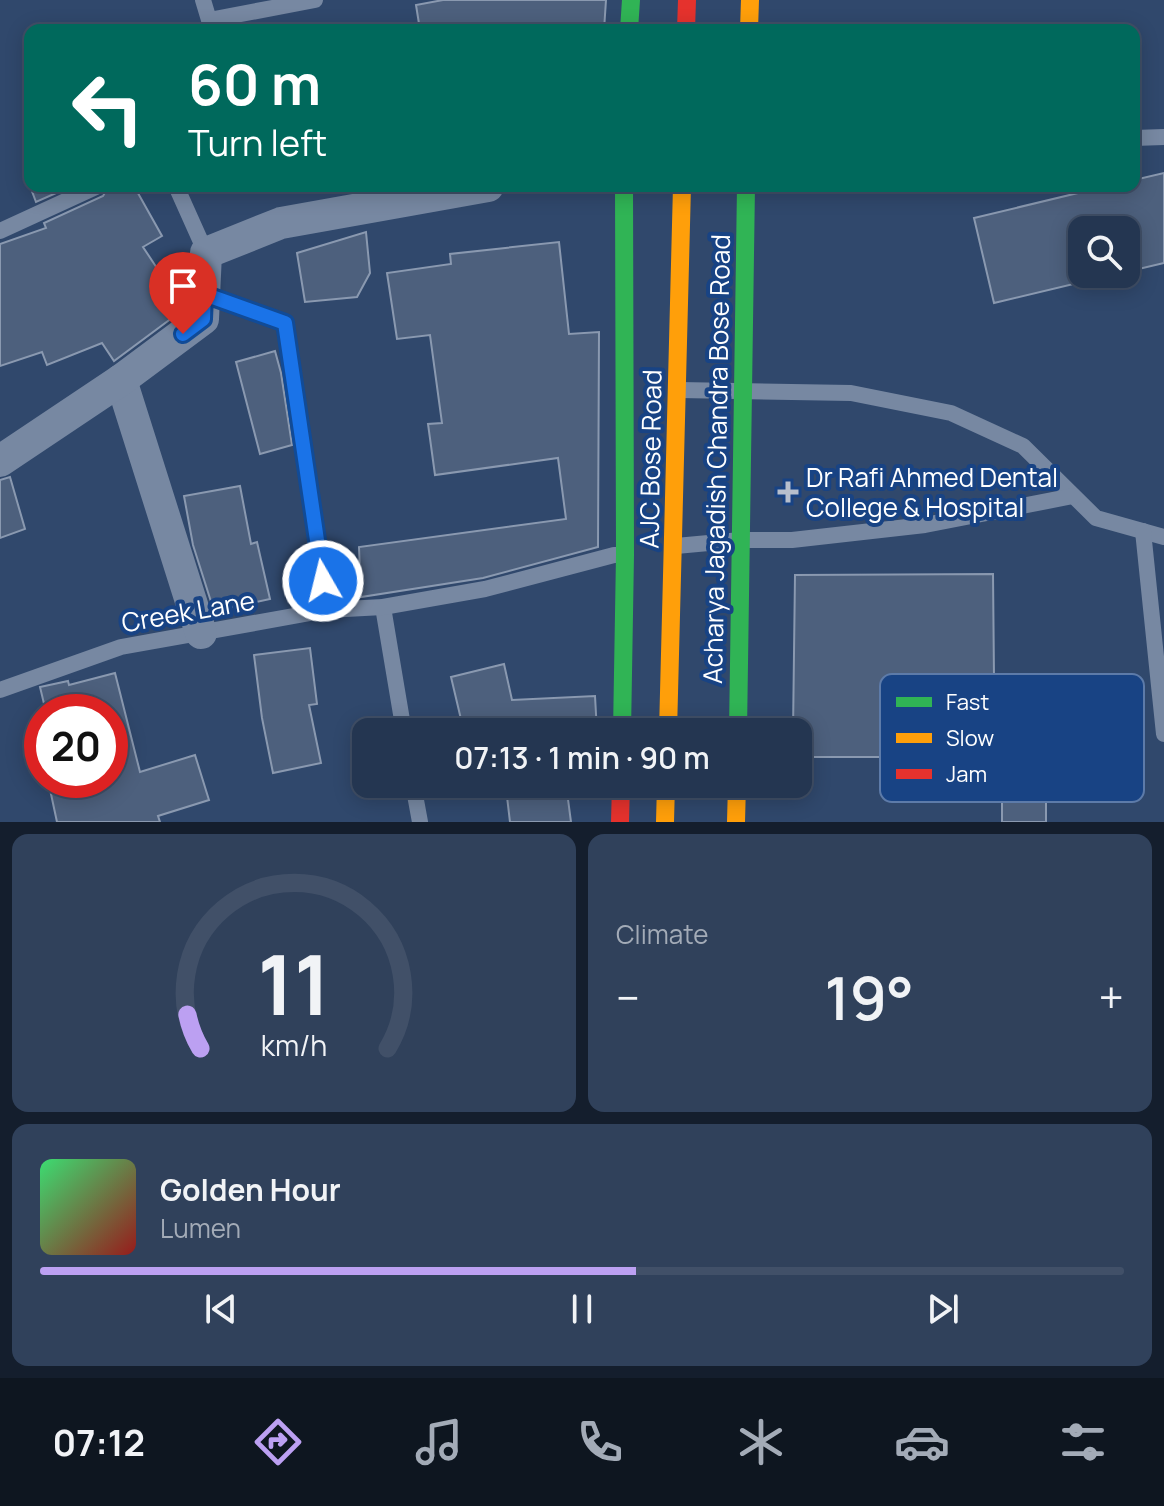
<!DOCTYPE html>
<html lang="en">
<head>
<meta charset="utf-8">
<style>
  body { margin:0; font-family:Manrope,sans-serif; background:#30415b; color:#f1f3f6; height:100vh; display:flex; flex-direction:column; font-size:30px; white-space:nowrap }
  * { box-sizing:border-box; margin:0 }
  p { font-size:26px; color:#a3abb7 }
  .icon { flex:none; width:44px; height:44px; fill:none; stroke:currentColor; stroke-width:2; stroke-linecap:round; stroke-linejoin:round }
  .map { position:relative; height:822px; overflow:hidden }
  .sheet { display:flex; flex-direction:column; gap:12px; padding:12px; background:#141e2d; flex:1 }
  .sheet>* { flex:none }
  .hud { position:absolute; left:24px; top:24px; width:1116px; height:168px; border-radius:16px; box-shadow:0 4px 20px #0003,0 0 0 2px #415068; background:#00695c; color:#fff; overflow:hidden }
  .buttons { position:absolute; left:1068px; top:216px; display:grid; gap:16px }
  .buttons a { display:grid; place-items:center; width:72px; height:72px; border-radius:16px; background:#243651; box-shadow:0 4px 20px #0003,0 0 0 2px #415068; font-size:40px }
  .speed { position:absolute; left:24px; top:694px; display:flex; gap:16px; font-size:40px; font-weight:700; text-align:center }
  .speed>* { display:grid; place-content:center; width:104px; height:104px; border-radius:50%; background:#243651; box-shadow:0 4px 20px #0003,0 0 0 2px #415068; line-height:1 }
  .speed .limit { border:12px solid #d22; background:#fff; color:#111 }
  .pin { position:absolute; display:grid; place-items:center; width:68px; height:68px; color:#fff; margin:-82px -34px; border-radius:50% 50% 50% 0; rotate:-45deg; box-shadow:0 0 8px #0007 }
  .pin .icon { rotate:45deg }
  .me { position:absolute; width:88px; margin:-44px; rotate:352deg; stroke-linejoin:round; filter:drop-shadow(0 0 6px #0008) }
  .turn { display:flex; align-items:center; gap:28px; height:168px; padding:0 32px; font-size:36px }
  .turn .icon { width:104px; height:104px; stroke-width:2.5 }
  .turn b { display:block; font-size:56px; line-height:68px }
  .big { font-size:60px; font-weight:600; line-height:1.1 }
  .sheet .widget { flex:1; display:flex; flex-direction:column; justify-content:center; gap:12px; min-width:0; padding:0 28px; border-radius:16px; background:#30415b }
  .sheet .dial { align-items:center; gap:0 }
  .dial svg { height:208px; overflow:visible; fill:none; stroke:#415068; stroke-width:7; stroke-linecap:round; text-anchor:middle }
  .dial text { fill:#f1f3f6; stroke:none }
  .song { display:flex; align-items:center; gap:24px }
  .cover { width:96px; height:96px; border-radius:12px; background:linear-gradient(135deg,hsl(140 70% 55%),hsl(0 70% 35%)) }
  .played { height:8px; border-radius:4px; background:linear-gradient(90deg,#bca0f2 55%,#415068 55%) }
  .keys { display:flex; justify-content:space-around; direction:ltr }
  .heat { display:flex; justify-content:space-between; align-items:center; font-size:44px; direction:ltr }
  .sheet .tiles { flex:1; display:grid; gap:12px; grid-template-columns:1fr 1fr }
  .widget:last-child { grid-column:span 2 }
  .trip { position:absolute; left:352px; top:718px; width:460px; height:80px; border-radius:16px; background:#243651; box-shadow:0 4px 20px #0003,0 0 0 2px #415068; font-weight:600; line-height:80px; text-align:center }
  .menu { display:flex; height:128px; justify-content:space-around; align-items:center; background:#0e1620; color:#a3abb7 }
  .menu .icon { width:56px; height:56px }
  .menu .selected { color:#bca0f2 }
  .menu b { font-size:36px; color:#f1f3f6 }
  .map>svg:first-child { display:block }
</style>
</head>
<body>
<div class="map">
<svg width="1164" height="822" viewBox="0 0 1164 822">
  <rect width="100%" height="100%" fill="#30486c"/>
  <!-- building -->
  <g fill="#4d607d" stroke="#8a99b0" stroke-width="2">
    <polygon points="443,0 606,0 604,30 420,30 416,5"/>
    <polygon points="1164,173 1164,263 1126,272 1126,230 1082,230 1082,282 994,303 974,218 1107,186 1134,186 1134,180"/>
    <polygon points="30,186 72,186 36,202"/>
    <polygon points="109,186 134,186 162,236 143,247 184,309 114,361 102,343 47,365 42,352 0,366 0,244 46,228 44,223 103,196"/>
    <polygon points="366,232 370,273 357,297 305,302 297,253"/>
    <polygon points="559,242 569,334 599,332 598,547 483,578 361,597 359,547 566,519 558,458 435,475 428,424 442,423 430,335 397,339 387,273 451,264 450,254"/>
    <polygon points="275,351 281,373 292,445 260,454 236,362"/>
    <polygon points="10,477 25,529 0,538 0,480"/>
    <polygon points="240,486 251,544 257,542 270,599 214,611 193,545 184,496"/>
    <polygon points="993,574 994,677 900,679 899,757 798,757 798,732 793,732 795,575"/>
    <polygon points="310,648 317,704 309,705 321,763 273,773 262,718 254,655"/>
    <polygon points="504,664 512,700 595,696 597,732 464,732 451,677"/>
    <polygon points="115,673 140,772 195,755 209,800 158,816 160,822 57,822 48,780 110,780 110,712 46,712 40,687 68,681 69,685"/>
    <polygon points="539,784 566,784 571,822 510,822 506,788"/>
    <polygon points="1002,799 1046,801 1046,822 1002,822"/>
  </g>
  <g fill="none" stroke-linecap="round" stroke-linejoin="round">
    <!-- lane -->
    <g stroke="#7788a2" stroke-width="16">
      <polyline points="203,0 209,20 315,0"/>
      <polyline points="1134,138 1164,137"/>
      <polyline points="176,186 206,253"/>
      <polyline points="0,231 98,186"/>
      <polyline points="204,294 285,323 327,610"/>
      <polyline points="679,390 851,393 951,413 1023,446 1096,518 1164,537"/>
      <polyline points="1143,531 1164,734"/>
      <polyline points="676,546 741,540 792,540 925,525 1073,496"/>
      <polyline points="383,607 404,732"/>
      <polyline points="0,690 121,647 327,610 383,607 485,589 614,555 622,555"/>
      <polyline points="413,784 420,822"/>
    </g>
    <!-- street -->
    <g stroke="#7788a2" stroke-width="32">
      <polyline points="121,380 201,633"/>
      <polyline points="0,461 121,380 203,319 206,253 281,223 488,186"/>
    </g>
    <!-- fast -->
    <g stroke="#30b455" stroke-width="18">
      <polyline points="629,30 631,0"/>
      <polyline points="622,732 625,555 624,186"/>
      <polyline points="738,732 746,186"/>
    </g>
    <!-- slow -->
    <g stroke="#ff9f0a" stroke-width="18">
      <polyline points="749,30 750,0"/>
      <polyline points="668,732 682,186"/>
      <polyline points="665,822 666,784"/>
      <polyline points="736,822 737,784"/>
    </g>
    <!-- jam -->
    <g stroke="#e5322d" stroke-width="18">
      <polyline points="686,30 687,0"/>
      <polyline points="620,822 621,784"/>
    </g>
  </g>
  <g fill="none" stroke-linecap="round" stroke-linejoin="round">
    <defs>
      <polyline id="route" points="183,334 203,319 204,294 285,323 323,581"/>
    </defs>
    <!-- route casing -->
    <use href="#route" stroke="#114b97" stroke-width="20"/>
    <!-- route -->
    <use href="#route" stroke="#1a73e8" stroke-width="14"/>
  </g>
  <!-- markers -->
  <path fill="#b7bfcc" stroke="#184384" stroke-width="3" d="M784 480h8v8h8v8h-8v8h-8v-8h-8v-8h8z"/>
  <g text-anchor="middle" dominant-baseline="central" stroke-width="8" stroke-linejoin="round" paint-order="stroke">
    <!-- street labels -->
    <g font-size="26" fill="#fff" stroke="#184384">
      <text transform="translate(650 459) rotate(-89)">AJC Bose Road</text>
      <text transform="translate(716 459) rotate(-89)">Acharya Jagadish Chandra Bose Road</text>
      <text transform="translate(188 611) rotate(-10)">Creek Lane</text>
    </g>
    <!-- poi labels -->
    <g font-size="26" fill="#fff" stroke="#184384" text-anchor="start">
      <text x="806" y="477">Dr Rafi Ahmed Dental<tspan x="806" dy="30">College &amp; Hospital</tspan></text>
    </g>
  </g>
  <!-- legend -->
  <rect x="880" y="674" width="264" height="128" rx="12" fill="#184384" stroke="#5d7ba9" stroke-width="2"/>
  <rect x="896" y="697" width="36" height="10" fill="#30b455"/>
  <rect x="896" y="733" width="36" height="10" fill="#ff9f0a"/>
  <rect x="896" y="769" width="36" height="10" fill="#e5322d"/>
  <g font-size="22" fill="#fff">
    <text x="946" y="710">Fast</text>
    <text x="946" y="746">Slow</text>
    <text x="946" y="782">Jam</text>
  </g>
</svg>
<div class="buttons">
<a><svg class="icon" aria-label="search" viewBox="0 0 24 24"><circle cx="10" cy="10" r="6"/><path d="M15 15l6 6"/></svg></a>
</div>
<div class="speed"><div class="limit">20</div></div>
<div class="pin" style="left:183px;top:334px;background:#d93025"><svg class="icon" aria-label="arrive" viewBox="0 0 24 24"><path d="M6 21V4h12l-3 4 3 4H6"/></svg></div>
<svg class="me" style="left:323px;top:581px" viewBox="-20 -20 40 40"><circle r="17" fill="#1a73e8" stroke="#fff" stroke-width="3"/><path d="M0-11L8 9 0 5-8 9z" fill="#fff"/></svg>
<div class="trip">07:13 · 1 min · 90 m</div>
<div class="hud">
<div class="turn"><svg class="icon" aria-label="left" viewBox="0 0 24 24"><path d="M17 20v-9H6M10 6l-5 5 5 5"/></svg><div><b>60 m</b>Turn left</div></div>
</div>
</div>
<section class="sheet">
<div class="tiles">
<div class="widget dial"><svg viewBox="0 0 100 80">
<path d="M14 69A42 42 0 1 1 86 69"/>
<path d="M14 69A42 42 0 0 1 9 56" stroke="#bca0f2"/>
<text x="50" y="56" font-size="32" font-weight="700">11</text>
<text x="50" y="72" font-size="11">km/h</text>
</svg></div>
<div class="widget"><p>Climate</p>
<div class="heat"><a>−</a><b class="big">19°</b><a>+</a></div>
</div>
<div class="widget">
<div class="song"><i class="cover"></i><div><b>Golden Hour</b><p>Lumen</p></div></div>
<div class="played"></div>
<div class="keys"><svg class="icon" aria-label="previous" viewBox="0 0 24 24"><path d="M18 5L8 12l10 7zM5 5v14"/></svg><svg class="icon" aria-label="pause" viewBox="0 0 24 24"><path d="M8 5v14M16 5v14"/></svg><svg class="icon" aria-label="next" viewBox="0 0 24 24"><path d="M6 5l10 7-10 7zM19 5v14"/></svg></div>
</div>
</div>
</section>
<nav class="menu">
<b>07:12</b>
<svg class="icon selected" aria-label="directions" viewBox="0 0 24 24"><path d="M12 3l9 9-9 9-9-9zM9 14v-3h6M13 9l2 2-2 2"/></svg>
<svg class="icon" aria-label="music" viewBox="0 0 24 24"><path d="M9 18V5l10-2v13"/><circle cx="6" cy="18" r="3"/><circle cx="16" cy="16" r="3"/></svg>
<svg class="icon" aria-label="phone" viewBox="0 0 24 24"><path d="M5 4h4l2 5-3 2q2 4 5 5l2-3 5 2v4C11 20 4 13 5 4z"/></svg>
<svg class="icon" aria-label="climate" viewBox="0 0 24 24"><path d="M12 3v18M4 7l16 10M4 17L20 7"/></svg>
<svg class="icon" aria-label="car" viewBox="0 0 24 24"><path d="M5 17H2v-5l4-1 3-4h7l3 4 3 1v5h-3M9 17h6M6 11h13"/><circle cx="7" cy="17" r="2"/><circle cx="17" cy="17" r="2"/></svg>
<svg class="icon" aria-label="filters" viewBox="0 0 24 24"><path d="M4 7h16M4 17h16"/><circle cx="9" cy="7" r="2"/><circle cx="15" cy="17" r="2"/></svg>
</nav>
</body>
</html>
